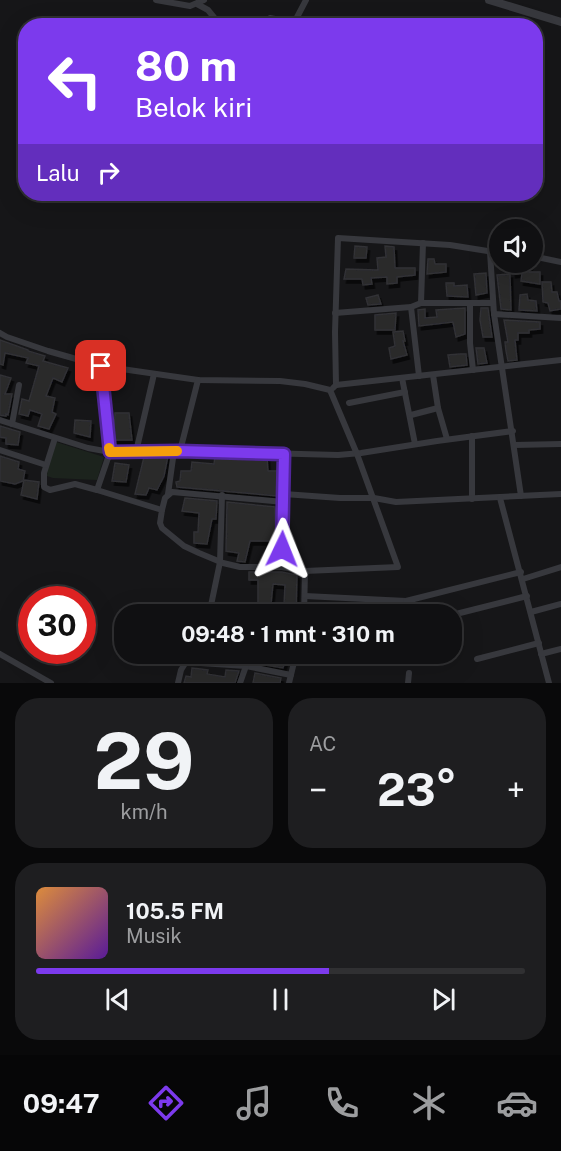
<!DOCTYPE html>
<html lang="id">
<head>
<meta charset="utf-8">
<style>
  body { margin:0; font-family:"Public Sans",sans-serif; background:#1e1e20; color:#f1f3f6; height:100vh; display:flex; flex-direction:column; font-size:22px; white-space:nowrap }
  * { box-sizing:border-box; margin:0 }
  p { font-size:20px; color:#9c9d9f }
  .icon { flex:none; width:33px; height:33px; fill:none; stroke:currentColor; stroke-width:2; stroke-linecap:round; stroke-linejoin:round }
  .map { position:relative; height:683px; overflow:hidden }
  .details { display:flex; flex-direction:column; gap:15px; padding:15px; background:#09090a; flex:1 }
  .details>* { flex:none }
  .hud { position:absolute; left:18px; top:18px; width:525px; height:183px; border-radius:24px; box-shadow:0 6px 24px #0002,0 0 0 2px #303032; background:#7c3aed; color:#fff; overflow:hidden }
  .controls { position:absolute; left:489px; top:219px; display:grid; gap:12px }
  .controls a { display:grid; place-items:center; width:54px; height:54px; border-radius:50%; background:#101012; box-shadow:0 6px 24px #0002,0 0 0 2px #303032; font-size:30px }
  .speed { position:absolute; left:18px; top:586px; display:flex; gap:12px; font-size:30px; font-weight:700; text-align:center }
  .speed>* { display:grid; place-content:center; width:78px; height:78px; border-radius:50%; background:#101012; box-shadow:0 6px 24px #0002,0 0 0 2px #303032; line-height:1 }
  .speed .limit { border:9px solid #d22; background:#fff; color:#111 }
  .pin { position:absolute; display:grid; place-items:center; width:51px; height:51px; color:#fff; margin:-26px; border-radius:12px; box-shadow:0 3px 9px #0006 }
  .me { position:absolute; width:66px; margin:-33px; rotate:2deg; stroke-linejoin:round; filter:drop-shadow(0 0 4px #0008) }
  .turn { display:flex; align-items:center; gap:21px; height:126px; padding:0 18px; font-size:27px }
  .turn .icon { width:78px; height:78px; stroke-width:2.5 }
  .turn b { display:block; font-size:42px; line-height:51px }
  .then { display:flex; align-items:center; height:57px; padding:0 18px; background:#0003; gap:12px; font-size:22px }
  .big { font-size:45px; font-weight:700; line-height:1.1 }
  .details .card { flex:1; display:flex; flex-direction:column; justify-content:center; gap:9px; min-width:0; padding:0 21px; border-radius:24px; background:#1e1e20 }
  .details .dial { align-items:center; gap:0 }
  .dial b { font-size:78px; line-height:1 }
  .song { display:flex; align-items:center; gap:18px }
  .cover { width:72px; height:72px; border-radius:9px; background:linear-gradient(135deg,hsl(30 70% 55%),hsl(270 70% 35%)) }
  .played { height:6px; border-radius:3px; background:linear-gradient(90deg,#7c3aed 60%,#303032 60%) }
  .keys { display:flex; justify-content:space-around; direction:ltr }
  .heat { display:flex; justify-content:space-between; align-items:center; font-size:33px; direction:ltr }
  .details .tiles { flex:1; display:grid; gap:15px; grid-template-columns:1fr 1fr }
  .card:last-child { grid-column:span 2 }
  .trip { position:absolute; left:114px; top:604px; width:348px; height:60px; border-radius:24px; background:#101012; box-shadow:0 6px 24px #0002,0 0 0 2px #303032; font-weight:700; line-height:60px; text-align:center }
  .tab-bar { display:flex; height:96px; justify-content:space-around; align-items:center; background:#060607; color:#9c9d9f }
  .tab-bar .icon { width:42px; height:42px }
  .tab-bar .active { color:#7c3aed }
  .tab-bar b { font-size:27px; color:#f1f3f6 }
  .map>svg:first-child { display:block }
</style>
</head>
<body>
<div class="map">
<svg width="561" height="683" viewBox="0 0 561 683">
  <defs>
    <filter id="shadow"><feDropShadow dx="2.5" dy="4" stdDeviation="0" flood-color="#0009"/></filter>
  </defs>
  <rect width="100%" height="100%" fill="#161618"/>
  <!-- green -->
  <polygon fill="#1c231d" points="56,442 104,457 97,480 53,478 47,476 48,461"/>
  <!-- building -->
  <g fill="#29292c" stroke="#303034" stroke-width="1.5" fill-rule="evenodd" filter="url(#shadow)">
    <polygon points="355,246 367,247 366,258 354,258"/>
    <polygon points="385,246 394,247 395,268 415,268 415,275 397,277 397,283 387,284 387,277 371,278 372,284 363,285 362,279 344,279 346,269 378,270 377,258 386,257"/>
    <polygon points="428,259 434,259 435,264 446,264 446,272 427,274"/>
    <polygon points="513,262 530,263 529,272 540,272 540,284 521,281 522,273 513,274"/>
    <polygon points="486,273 487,293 476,295 474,274"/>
    <polygon points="510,274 511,310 501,309 497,275"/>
    <polygon points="542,282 551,282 552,292 557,292 559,301 561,301 561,309 550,311 548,303 543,302"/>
    <polygon points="446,283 454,283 454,286 467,285 468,297 447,296"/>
    <polygon points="527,294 528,300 536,301 537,311 519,310 520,295"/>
    <polygon points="378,295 381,304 368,305 366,298"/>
    <polygon points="465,308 465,334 456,337 453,322 419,326 418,310 425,309 425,318 437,317 436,310"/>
    <polygon points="481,308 488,308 492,337 483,337 480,320"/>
    <polygon points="396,313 395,330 375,330 375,315"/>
    <polygon points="504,320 540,322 540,329 529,330 529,333 518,333 518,340 515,340 517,360 508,361 506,351 505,342 508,342"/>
    <polygon points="403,331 405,341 403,341 407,355 391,359 389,348 395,346 393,332"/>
    <polygon points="0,340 28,350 28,351 45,356 43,361 68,368 62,382 53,378 46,396 55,398 52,412 56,414 49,429 38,426 42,414 30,410 28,416 19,414 22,399 29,401 39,366 26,363 28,358 5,353 3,365 0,364"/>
    <polygon points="476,348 484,348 487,363 478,364"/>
    <polygon points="460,354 466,354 467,365 450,367 448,355"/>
    <polygon points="0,375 11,378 5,394 12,394 8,415 6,414 6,416 0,415"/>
    <polygon points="115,413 129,413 132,440 114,440"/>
    <polygon points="75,420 91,421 90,437 74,433"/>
    <polygon points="0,426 20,432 18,445 6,444 6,438 0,437"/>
    <polygon points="0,456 19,462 18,469 25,471 23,481 15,484 0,481"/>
    <polygon points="168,456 164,476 157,490 149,488 146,495 135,494 144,457"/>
    <polygon points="215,457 267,458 268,471 277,471 277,496 177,487 176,482 180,481 181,471 191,471 192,462 214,464"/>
    <polygon points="115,463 129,465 126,482 112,481"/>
    <polygon points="24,480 39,482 37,499 21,495"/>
    <polygon points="185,498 217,501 216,519 212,519 207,544 194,543 194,532 198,532 199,513 182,511"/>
    <polygon points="227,502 275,507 275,541 250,541 245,562 237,561 239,553 226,551"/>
    <path d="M249,572H282L297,575L296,615H264L258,603V580H249ZM273,584L285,585L284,605L271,604Z"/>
    <polygon points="235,654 287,654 283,668 234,660"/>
    <polygon points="192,668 208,670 207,674 225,677 226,670 239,671 235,683 184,683 186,676 191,677"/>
    <polygon points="255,673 281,678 280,683 253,683"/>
  </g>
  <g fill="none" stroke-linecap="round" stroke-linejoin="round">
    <!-- minor -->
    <g stroke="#37383d" stroke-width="6">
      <polyline points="156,0 190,6 204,0"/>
      <polyline points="197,4 208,10 221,26"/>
      <polyline points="262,26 270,18 290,22 295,21 306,0"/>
      <polyline points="490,252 494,314 521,496"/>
      <polyline points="532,256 561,262"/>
      <polyline points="421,303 423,243"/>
      <polyline points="470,304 470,343 473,370"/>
      <polyline points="411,307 419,376"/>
      <polyline points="335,313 411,307 421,303 493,303"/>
      <polyline points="494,314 561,318"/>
      <polyline points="0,333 7,337 48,351 101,366 198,380 280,381 305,384 330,390"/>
      <polyline points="101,366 110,452 97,490 162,510 160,523 162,528 184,546 199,553 223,563 240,567 282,567"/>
      <polyline points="433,375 438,408 447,439"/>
      <polyline points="402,378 415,444"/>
      <polyline points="336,385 335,332 338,238 450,245 500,253"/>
      <polyline points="333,388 336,385 561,360"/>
      <polyline points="349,403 405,392"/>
      <polyline points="411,415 438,408"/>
      <polyline points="0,420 88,448 110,452 180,451 338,455 361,453 437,441 513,431"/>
      <polyline points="12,424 19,385"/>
      <polyline points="472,436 472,499"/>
      <polyline points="55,438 44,473 44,487 50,490 75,484 97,490"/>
      <polyline points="514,445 561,444"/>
      <polyline points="0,450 46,465"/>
      <polyline points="180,451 198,380"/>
      <polyline points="136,452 154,374"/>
      <polyline points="284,454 282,567 305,571 304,615"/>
      <polyline points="168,494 174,451"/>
      <polyline points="284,494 340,498 374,498 396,502 561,494"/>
      <polyline points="500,498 549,683"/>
      <polyline points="162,510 165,498 172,492 284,502"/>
      <polyline points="305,571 398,567 357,454 330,390"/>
      <polyline points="523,579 561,567"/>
      <polyline points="305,596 406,601 405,615"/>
      <polyline points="406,601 521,572"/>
      <polyline points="531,612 561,604"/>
      <polyline points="209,615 220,562 222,495"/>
      <polyline points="452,615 527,596"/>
      <polyline points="0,654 51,683"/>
      <polyline points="541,654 561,649"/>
      <polyline points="477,659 539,643"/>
      <polyline points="185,662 246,666 291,675"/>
      <polyline points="178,683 181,670 191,654"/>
      <polyline points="240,683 246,666"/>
      <polyline points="289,683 296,654"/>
      <polyline points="408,683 409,673"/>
    </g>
    <!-- tertiary -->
    <polyline stroke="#37383d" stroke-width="8" points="489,0 561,22"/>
  </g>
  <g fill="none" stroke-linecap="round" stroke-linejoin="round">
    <defs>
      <polyline id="route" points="101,366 110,452 180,451 284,454 282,549"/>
    </defs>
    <!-- route casing -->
    <use href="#route" stroke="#51269a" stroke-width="15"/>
    <!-- route -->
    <use href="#route" stroke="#7c3aed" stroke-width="10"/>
    <!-- slow -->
    <polyline stroke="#f59e0b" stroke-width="10" points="109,448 110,452 177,451"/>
  </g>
</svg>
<div class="controls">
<a><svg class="icon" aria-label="sound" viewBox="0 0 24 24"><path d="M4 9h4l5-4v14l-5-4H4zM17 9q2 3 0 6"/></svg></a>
</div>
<div class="speed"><div class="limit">30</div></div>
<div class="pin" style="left:101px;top:366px;background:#d93025"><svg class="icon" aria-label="arrive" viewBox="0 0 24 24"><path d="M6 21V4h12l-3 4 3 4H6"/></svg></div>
<svg class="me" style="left:282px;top:549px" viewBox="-20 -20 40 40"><path d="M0-17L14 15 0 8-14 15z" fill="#7c3aed" stroke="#fff" stroke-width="4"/></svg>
<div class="trip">09:48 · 1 mnt · 310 m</div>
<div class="hud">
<div class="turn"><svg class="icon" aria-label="left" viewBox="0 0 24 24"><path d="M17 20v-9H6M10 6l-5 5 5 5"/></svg><div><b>80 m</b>Belok kiri</div></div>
<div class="then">Lalu<svg class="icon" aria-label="right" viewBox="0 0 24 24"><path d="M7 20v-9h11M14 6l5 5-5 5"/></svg></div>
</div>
</div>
<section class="details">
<div class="tiles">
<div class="card dial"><b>29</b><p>km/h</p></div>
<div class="card"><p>AC</p>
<div class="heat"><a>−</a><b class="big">23°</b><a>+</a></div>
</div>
<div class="card">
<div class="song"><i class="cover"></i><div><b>105.5 FM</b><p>Musik</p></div></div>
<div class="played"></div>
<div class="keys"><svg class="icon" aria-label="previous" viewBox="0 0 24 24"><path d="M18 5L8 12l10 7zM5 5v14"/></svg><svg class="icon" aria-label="pause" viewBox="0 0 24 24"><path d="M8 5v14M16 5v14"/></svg><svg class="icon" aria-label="next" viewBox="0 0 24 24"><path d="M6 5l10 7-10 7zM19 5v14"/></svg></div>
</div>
</div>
</section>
<nav class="tab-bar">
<b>09:47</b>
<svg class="icon active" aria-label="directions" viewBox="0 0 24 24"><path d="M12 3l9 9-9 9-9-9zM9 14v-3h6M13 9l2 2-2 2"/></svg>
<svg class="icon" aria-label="music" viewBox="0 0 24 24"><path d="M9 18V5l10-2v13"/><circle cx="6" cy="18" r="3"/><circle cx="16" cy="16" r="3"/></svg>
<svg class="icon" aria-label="phone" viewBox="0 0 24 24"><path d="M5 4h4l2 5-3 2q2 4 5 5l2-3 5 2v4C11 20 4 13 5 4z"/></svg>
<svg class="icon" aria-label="climate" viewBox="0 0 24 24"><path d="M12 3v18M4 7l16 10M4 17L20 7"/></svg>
<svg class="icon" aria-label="car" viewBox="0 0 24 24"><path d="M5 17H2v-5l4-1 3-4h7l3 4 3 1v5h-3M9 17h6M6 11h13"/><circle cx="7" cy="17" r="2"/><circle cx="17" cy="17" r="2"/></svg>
</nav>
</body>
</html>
